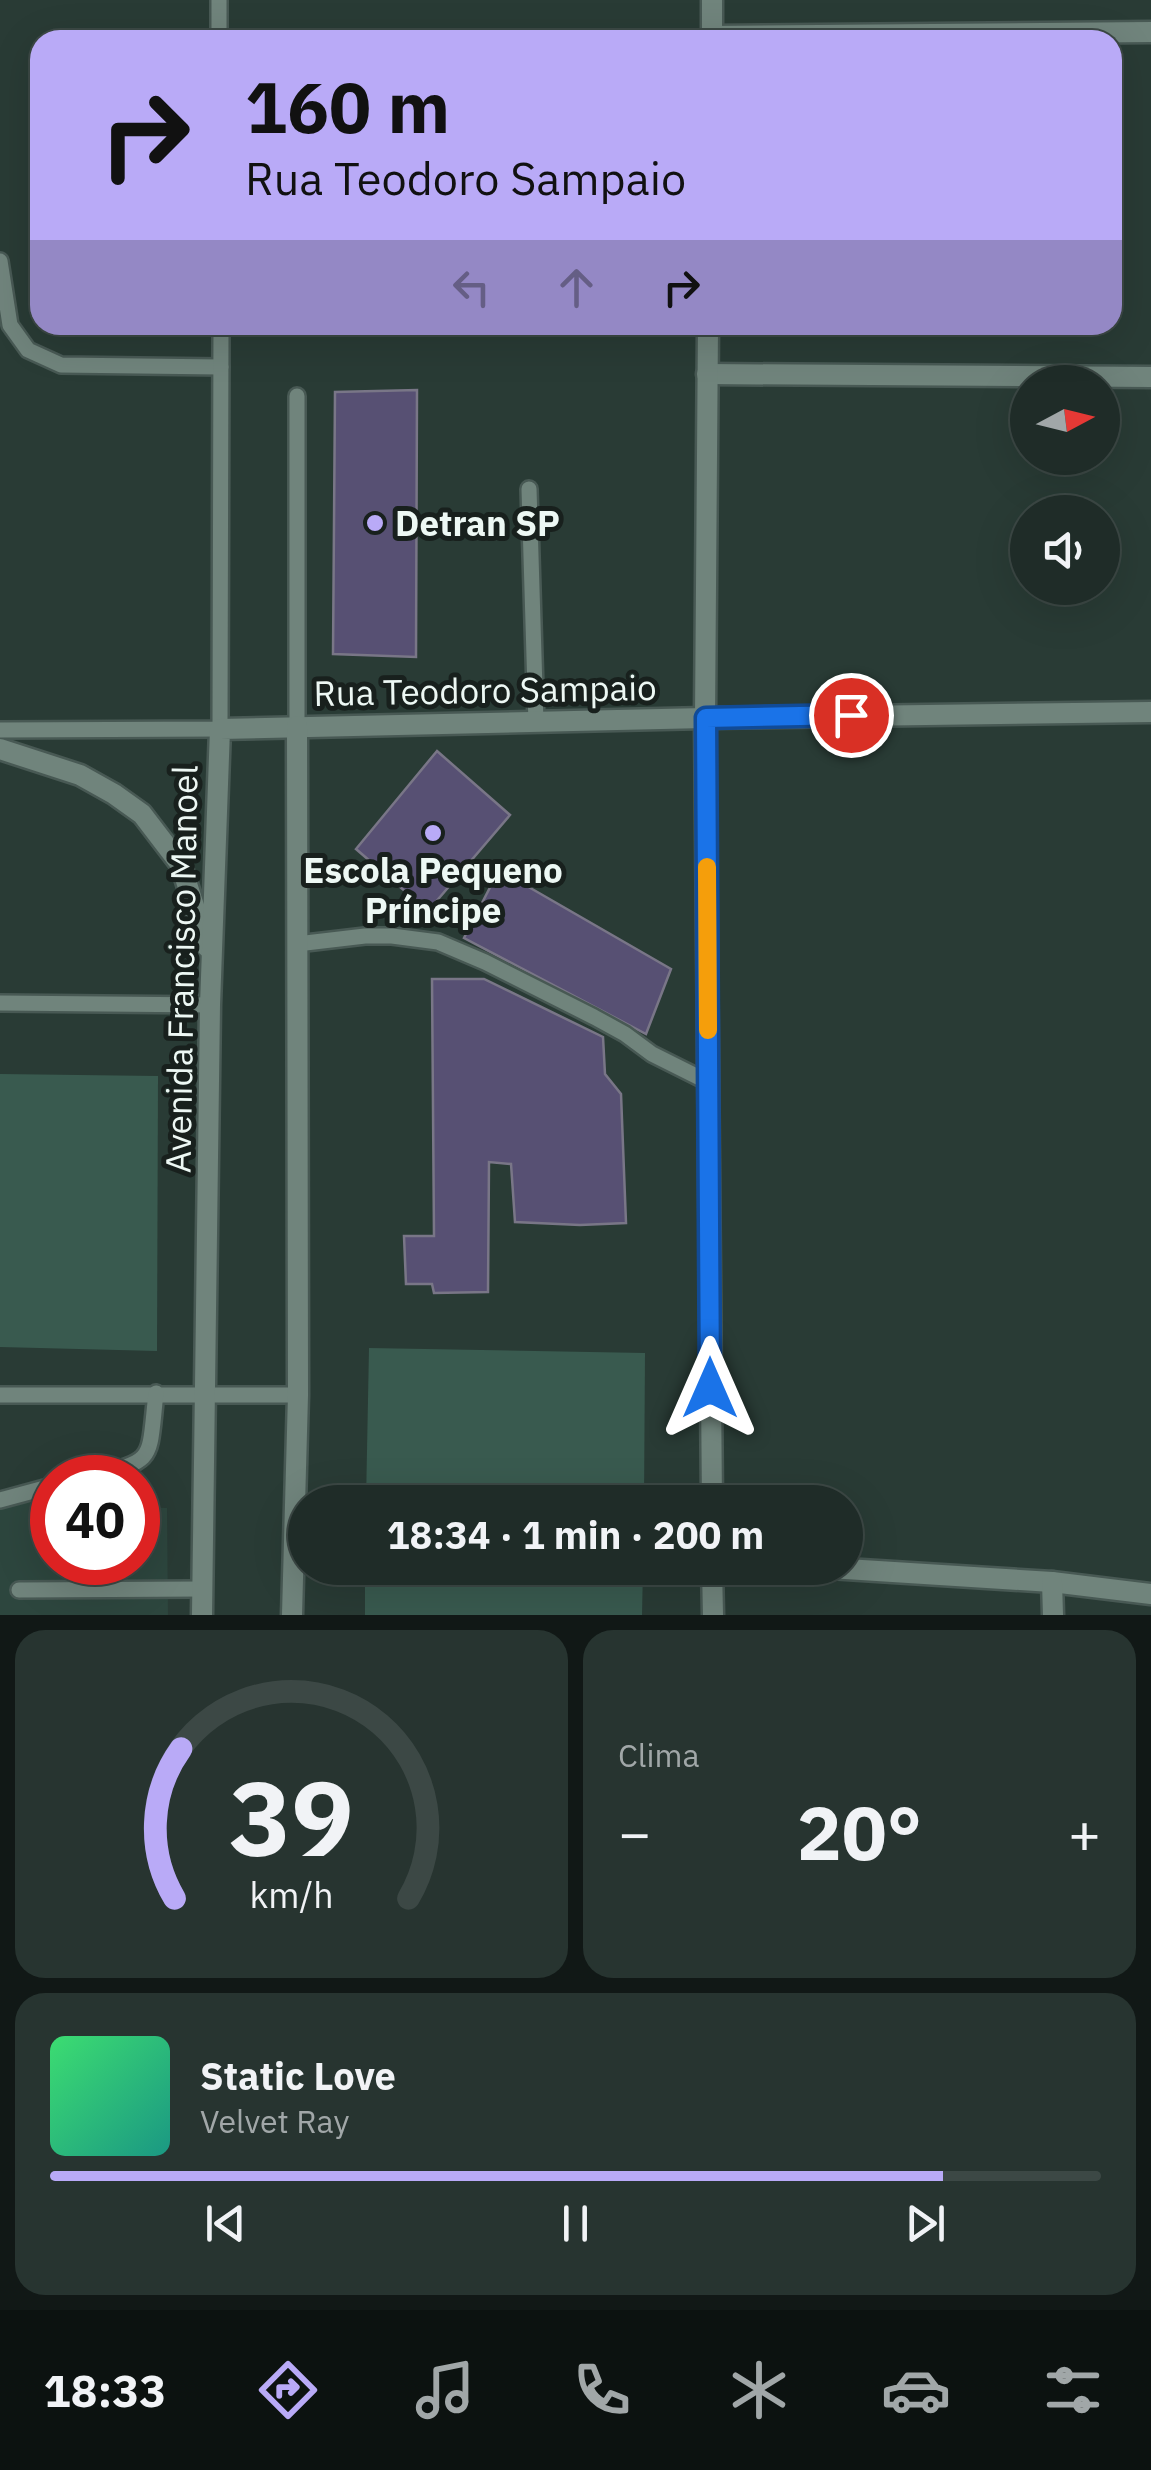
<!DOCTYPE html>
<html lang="pt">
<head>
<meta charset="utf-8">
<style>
  body { margin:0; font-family:"IBM Plex Sans",sans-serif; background:#273430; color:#f1f3f6; height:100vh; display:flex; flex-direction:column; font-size:38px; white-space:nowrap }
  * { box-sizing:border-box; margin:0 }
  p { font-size:32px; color:#a1a7a8 }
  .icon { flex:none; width:55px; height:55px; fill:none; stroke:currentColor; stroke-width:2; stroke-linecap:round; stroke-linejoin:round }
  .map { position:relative; height:1615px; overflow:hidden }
  .details { display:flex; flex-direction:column; gap:15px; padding:15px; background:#111816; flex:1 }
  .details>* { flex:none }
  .banner { position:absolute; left:30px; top:30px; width:1092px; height:305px; border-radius:30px; box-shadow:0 10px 40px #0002,0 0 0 2px #3c4845; background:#b9aaf7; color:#111; overflow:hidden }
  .needle { width:65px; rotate:83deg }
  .tools { position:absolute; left:1010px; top:365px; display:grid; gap:20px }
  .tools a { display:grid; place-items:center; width:110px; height:110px; border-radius:50%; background:#1f2c28; box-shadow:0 10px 40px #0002,0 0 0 2px #3c4845; font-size:50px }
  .speed { position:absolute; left:30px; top:1455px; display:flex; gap:20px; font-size:50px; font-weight:700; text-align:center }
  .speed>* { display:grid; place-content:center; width:130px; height:130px; border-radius:50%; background:#1f2c28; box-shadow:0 10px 40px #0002,0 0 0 2px #3c4845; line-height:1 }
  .speed .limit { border:15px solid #d22; background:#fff; color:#111 }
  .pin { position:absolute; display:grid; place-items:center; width:85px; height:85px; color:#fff; margin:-42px; border:5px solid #fff; border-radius:50%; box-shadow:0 2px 10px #0007 }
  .me { position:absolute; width:110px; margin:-55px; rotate:0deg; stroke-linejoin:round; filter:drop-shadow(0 0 8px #0008) }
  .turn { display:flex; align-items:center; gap:35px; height:210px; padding:0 50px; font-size:45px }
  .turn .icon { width:130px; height:130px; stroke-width:2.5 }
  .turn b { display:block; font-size:70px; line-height:85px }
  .lanes { display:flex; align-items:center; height:95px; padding:0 50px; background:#0003; justify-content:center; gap:50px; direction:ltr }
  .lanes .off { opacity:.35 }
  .big { font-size:75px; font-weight:700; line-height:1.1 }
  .details .card { flex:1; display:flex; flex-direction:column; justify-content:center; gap:15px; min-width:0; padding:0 35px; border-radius:30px; background:#273430 }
  .details .dial { align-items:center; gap:0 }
  .dial svg { height:260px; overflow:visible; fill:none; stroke:#3c4845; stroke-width:7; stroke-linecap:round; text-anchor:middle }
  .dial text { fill:#f1f3f6; stroke:none }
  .song { display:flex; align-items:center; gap:30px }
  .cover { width:120px; height:120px; border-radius:15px; background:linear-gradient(135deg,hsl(140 70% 55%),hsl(170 70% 35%)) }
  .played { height:10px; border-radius:5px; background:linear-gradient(90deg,#b9aaf7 85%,#3c4845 85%) }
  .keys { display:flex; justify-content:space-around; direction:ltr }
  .heat { display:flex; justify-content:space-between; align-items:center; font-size:55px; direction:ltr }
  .details .tiles { flex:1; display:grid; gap:15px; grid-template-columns:1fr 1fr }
  .card:last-child { grid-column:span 2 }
  .trip { position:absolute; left:288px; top:1485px; width:575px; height:100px; border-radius:50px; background:#1f2c28; box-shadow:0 10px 40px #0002,0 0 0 2px #3c4845; font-weight:700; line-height:100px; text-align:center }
  .dock { display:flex; height:160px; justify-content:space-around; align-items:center; background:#0c1210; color:#a1a7a8 }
  .dock .icon { width:70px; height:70px }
  .dock .selected { color:#b9aaf7 }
  .dock b { font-size:45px; color:#f1f3f6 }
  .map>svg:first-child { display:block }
</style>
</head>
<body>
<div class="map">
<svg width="1151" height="1615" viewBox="0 0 1151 1615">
  <rect width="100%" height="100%" fill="#293b35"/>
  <!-- built -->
  <polygon fill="#2d463e" points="0,1501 52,1503 52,1562 138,1562 138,1507 167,1508 168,1615 0,1615"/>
  <!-- green -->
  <g fill="#395a4f">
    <polygon points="0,1074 158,1076 157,1351 0,1347"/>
    <polygon points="369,1348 645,1353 644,1502 366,1502"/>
    <polygon points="365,1568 643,1568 642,1615 365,1615"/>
  </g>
  <!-- building -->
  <g fill="#575073" stroke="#797687" stroke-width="2.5">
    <polygon points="417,390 416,657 333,654 335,392"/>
    <polygon points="437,751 510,815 428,911 356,849"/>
    <polygon points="499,870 671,969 646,1034 464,938"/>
    <polygon points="432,979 484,979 603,1037 605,1074 621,1094 626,1223 580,1225 515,1222 511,1164 489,1162 488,1292 434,1293 432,1284 406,1284 404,1236 434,1236"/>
  </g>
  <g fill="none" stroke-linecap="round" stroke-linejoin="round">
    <defs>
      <g id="service">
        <polyline points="219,0 219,40"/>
        <polyline points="0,261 10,325 28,350 61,365 221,367"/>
        <polyline points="529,489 536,723"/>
        <polyline points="297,726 297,396"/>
        <polyline points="0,730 220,729 221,325"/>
        <polyline points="297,944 365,936 392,936 438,942 485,962 594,1017 625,1034 652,1054 708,1082"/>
        <polyline points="0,1003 210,1005"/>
        <polyline points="0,1395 298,1395"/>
        <path d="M87,1478C157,1459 148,1464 156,1393"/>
        <polyline points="0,1500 52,1486"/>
        <polyline points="19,1590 202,1589"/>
      </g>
      <g id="minor">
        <polyline points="712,36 1151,32"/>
        <polyline points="707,374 1151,377"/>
        <polyline points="705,718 1151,712"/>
        <polyline points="830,1568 1052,1582 1151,1594"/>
        <polyline points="1052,1582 1053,1615"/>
      </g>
      <g id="tertiary">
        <polyline points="712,40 712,0"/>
        <polyline points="708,325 705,718 712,1502"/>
        <polyline points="0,749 80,775 114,794 142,814 181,865 207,947"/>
        <polyline points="712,1568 713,1615"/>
        <polyline points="202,1615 210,1005 220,729 705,718"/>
        <polyline points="292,1615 298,1395 297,726"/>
      </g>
    </defs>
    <!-- service casing -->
    <use href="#service" stroke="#485954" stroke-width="20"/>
    <!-- minor casing -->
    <use href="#minor" stroke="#485954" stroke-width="25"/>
    <!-- tertiary casing -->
    <use href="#tertiary" stroke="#485954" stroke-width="25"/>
    <!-- service -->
    <use href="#service" stroke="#70847c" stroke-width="15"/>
    <!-- minor -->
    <use href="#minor" stroke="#70847c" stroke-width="20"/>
    <!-- tertiary -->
    <use href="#tertiary" stroke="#70847c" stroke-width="20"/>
  </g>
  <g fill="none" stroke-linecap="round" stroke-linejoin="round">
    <defs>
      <polyline id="route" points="710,1388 706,718 851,715"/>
    </defs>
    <!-- route casing -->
    <use href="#route" stroke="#114b97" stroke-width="25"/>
    <!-- route -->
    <use href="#route" stroke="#1a73e8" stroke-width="18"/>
    <!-- slow -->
    <polyline stroke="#f59e0b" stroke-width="18" points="707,867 708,1030"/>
  </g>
  <!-- markers -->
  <g fill="#b9aaf7" stroke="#18201d" stroke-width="4">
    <circle cx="375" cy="523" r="10"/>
    <circle cx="433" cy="833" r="10"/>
  </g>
  <g text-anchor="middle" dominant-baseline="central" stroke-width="10" stroke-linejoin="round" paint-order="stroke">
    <!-- poi labels -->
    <g font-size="35" font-weight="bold" fill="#edf8f4" stroke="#18201d" text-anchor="start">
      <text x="395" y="523">Detran SP</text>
      <text x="433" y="870" text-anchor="middle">Escola Pequeno<tspan x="433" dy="40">Príncipe</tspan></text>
    </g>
    <!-- street labels -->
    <g font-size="35" fill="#edf8f4" stroke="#18201d">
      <text transform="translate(485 690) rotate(-1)">Rua Teodoro Sampaio</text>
      <text transform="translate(181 969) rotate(-89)">Avenida Francisco Manoel</text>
    </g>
  </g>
</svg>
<div class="tools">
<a><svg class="needle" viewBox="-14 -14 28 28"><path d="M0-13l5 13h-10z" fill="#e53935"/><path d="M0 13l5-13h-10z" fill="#a1a7a8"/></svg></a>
<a><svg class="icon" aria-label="sound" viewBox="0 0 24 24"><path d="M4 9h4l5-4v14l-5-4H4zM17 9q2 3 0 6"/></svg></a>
</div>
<div class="speed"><div class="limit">40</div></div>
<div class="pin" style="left:851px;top:715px;background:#d93025"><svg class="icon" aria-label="arrive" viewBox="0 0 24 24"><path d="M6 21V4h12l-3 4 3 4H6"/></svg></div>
<svg class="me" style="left:710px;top:1388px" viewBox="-20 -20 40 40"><path d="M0-17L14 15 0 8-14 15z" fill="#1a73e8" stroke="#fff" stroke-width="4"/></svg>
<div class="trip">18:34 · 1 min · 200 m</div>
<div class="banner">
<div class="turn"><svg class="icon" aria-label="right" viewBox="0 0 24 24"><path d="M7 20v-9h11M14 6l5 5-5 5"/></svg><div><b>160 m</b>Rua Teodoro Sampaio</div></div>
<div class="lanes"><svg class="icon off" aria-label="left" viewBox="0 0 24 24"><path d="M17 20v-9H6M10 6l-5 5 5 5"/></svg><svg class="icon off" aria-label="ahead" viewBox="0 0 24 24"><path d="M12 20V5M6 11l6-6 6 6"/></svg><svg class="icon" aria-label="right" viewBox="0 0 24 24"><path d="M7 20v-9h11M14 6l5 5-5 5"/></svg></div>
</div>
</div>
<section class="details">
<div class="tiles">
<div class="card dial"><svg viewBox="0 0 100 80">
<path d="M14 69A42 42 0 1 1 86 69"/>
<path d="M14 69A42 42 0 0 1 16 23" stroke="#b9aaf7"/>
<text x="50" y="56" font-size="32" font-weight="700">39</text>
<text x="50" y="72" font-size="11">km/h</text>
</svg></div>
<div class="card"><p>Clima</p>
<div class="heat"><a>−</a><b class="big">20°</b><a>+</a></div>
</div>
<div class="card">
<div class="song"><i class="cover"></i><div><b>Static Love</b><p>Velvet Ray</p></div></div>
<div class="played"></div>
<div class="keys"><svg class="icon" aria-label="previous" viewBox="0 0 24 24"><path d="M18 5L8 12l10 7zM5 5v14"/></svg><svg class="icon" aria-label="pause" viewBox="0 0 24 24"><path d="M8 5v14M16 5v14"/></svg><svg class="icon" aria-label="next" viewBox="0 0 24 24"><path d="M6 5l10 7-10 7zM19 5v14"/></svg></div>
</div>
</div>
</section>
<nav class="dock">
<b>18:33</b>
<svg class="icon selected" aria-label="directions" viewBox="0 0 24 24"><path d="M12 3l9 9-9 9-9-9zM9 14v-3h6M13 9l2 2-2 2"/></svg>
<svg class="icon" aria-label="music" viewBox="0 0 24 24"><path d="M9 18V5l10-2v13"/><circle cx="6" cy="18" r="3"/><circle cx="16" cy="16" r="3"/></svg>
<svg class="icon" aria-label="phone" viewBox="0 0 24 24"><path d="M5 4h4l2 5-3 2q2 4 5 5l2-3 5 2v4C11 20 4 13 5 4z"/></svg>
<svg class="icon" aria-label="climate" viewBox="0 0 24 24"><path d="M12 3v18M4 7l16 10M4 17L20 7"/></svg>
<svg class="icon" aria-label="car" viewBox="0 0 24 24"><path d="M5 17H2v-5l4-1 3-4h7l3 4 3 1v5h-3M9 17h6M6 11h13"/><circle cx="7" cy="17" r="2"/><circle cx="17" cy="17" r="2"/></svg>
<svg class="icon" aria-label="filters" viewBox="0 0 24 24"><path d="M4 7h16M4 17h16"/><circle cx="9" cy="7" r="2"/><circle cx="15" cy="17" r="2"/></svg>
</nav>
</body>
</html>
